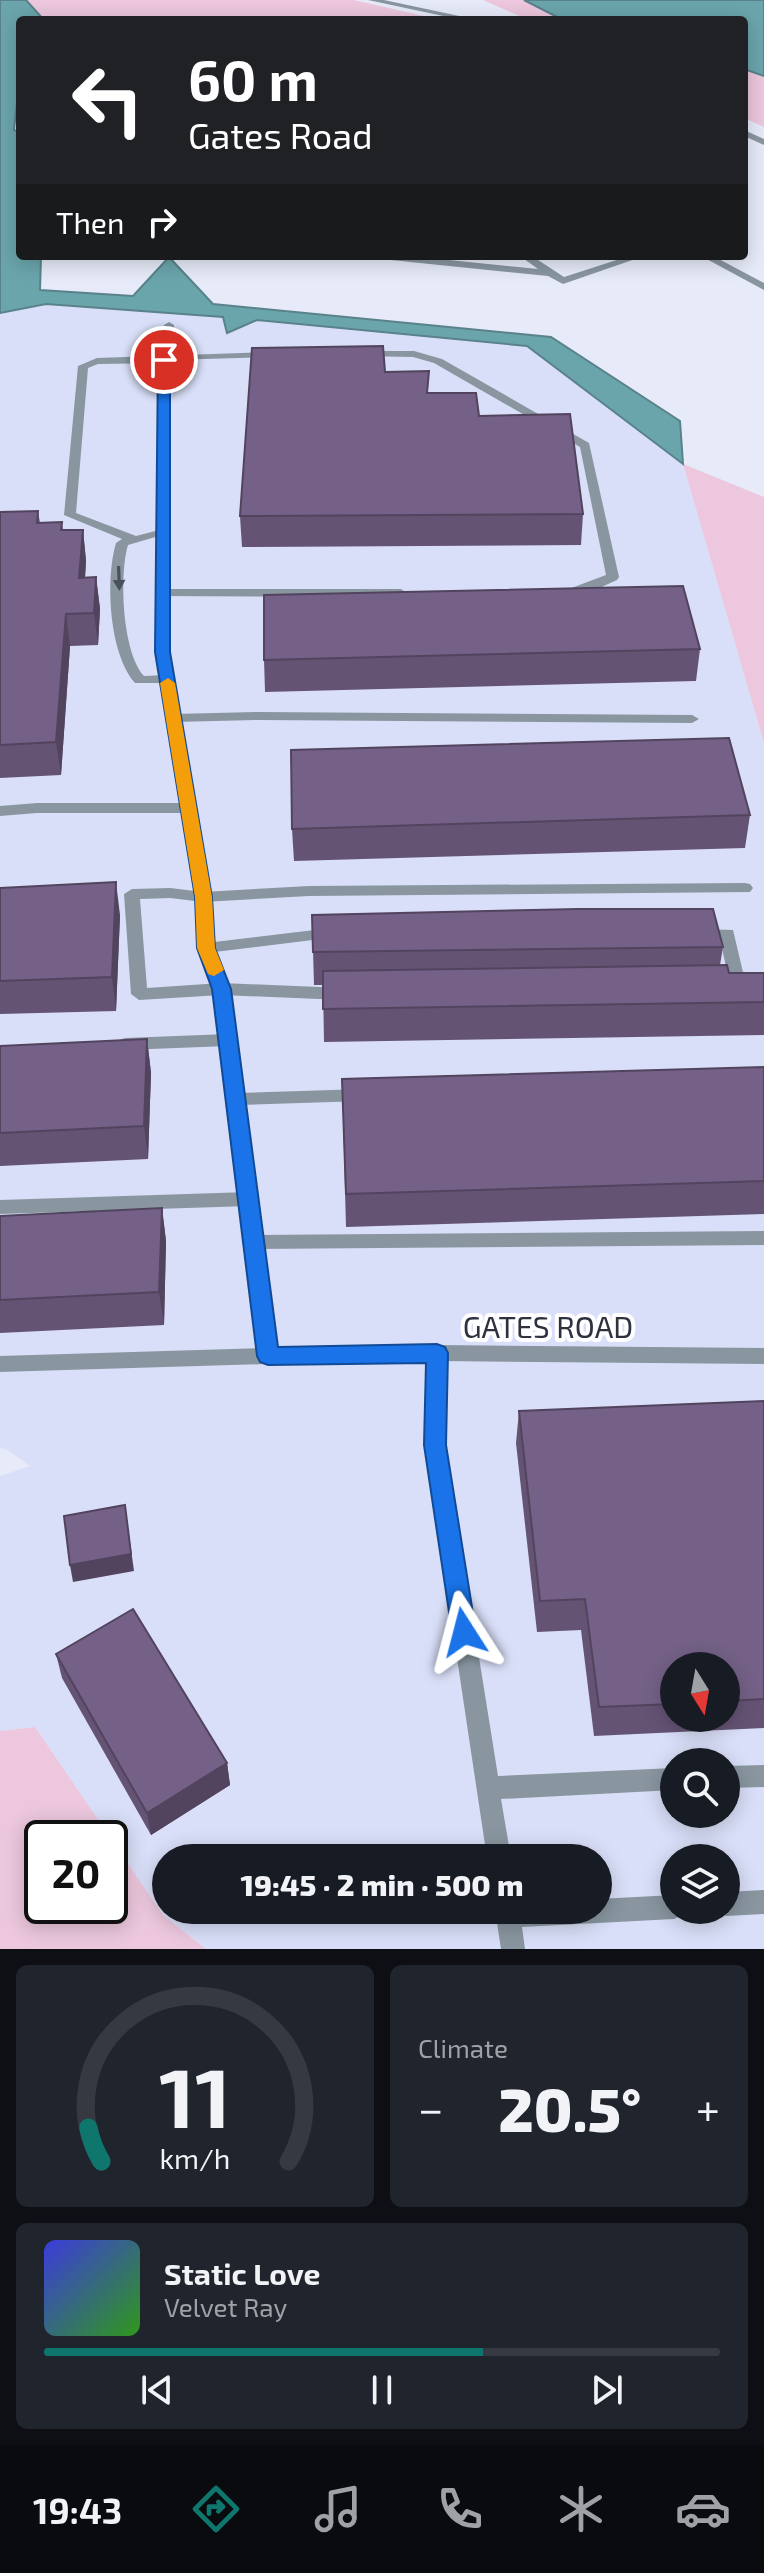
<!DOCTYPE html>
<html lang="en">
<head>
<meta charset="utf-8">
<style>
  body { margin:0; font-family:"Exo 2",sans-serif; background:#20242c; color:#f1f3f6; height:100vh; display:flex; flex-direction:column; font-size:30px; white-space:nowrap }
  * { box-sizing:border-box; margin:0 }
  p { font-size:26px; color:#9ea1a6 }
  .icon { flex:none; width:44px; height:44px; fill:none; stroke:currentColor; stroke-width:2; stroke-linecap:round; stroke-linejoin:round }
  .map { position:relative; height:1949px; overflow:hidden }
  .details { display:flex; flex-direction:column; gap:16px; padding:16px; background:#0d0f14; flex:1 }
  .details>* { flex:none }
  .banner { position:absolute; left:16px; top:16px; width:732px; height:244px; border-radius:8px; box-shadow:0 4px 20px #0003; background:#202124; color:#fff; overflow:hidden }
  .needle { width:52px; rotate:169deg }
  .tools { position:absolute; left:660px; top:1652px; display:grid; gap:16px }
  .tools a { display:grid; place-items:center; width:80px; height:80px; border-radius:50%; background:#171b24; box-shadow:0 4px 20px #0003; font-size:40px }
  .speed { position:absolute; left:24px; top:1820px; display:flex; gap:16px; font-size:40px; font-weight:700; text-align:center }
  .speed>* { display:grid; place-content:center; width:104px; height:104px; border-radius:50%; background:#171b24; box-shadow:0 4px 20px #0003; line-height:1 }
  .speed .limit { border:4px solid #111; border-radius:12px; background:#fff; color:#111 }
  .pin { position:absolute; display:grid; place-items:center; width:68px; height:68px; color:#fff; margin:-34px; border:4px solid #fff; border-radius:50%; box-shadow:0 2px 8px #0007 }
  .me { position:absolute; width:88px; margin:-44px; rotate:351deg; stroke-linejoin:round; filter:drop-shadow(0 0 6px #0008) }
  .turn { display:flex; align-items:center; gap:28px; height:168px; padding:0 40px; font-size:36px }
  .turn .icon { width:104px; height:104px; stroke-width:2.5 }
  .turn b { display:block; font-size:56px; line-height:68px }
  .then { display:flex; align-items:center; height:76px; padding:0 40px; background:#0003; gap:16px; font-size:30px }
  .big { font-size:60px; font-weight:800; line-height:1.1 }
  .details .tile { flex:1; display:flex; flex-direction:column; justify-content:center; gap:12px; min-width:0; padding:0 28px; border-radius:12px; background:#20242c }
  .details .dial { align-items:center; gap:0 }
  .dial svg { height:208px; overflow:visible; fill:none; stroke:#363941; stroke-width:7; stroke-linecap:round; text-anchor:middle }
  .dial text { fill:#f1f3f6; stroke:none }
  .song { display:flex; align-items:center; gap:24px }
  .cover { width:96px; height:96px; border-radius:12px; background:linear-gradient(135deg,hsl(240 70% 55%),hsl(110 70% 35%)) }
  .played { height:8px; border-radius:4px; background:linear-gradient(90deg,#0f766e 65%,#363941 65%) }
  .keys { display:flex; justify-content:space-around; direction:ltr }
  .heat { display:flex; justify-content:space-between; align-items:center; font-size:44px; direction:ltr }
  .details .tiles { flex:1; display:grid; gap:16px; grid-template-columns:1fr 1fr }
  .tile:last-child { grid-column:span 2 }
  .trip { position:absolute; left:152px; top:1844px; width:460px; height:80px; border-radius:40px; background:#171b24; box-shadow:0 4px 20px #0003; font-weight:800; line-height:80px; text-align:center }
  .tab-bar { display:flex; height:128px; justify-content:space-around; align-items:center; background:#090b0e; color:#9ea1a6 }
  .tab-bar .icon { width:56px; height:56px }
  .tab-bar .on { color:#0f766e }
  .tab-bar b { font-size:36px; color:#f1f3f6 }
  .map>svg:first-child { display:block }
</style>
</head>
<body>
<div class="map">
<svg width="764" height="1949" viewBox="0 0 764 1949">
  <rect width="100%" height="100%" fill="#e7ebf9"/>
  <!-- built -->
  <path fill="#d9dff8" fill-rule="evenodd" d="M46,304L223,317L227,333L257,320L527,346L683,464L764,743V1949H206L163,1915L35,1727L0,1731V1476L30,1466L6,1449L0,1448V313ZM674,1666H726V1718H674ZM674,1762H726V1814H674ZM166,1858H598V1910H166ZM674,1858H726V1910H674Z"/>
  <!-- green -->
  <g fill="#ecc7dd" fill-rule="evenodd">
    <polygon points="26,0 354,0 441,20 44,20"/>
    <polygon points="483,0 524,0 563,20 528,20"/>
    <polygon points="744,69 764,76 764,127 744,118"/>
    <polygon points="683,464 764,497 764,743"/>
    <path d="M35,1727L163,1915L206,1949H0V1731ZM110,1838V1906H42V1838Z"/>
  </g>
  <!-- water -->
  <g fill="#6ba5ac" stroke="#59828b" stroke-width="2">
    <polygon points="0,0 26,0 44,20 20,20 20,76 14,130 20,132 20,256 41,256 40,290 133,296 169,257 213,304 551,337 680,421 683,464 527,346 257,320 227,333 223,317 46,304 0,313"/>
    <polygon points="524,0 764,0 764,76 744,69 744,20 563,20"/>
  </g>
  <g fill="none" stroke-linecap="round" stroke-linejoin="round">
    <!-- lane -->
    <g fill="#8996a0" fill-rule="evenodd">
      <polygon points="376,256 410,256 538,269 520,256 532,256 564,277 629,256 644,256 563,284 548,276 381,259"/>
      <path d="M362,351H414L442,359L589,443L619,577L617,580C600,587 575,604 558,593L606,575L580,447L434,363L413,357L358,356L357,354Z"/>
      <path d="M271,352L276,355L275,357L169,360L164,363L98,364L88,368L76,513L136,536L163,529L169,533L128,545C119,575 122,652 144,676L167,675L174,679L167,683H135C109,654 105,580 116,543L122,539L64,515L78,366L97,358Z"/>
      <polygon points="163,589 401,589 407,593 401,597 158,596 158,590"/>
      <polygon points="259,712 692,715 699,719 692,723 259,720 174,722 167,718 174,714"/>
      <polygon points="37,803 188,803 195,808 188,813 37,813 0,816 0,806"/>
      <polygon points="745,883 750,884 753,888 750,892 309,896 203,902 170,898 140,899 147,988 221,983 343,988 351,994 343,1000 221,995 139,1000 131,994 124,894 132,889 170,888 203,892 309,886"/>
      <polygon points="331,928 337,929 339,933 337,937 206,953 198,948 206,943"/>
      <polygon points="699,929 733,930 747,989 745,993 729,993 727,989 730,985 720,939 693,938 691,934"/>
      <polygon points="228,1034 234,1036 236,1040 234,1044 228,1046 125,1050 119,1048 117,1044 119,1040 125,1038"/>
      <polygon points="363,1089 369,1091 372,1095 369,1099 363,1101 238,1105 232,1103 229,1099 232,1095 238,1093"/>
      <polygon points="249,1192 255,1194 258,1199 255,1204 249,1206 0,1214 0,1200"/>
      <polygon points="764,1231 764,1245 254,1249 248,1247 245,1242 248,1237 254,1235"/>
      <polygon points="437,1345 444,1347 447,1353 445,1445 498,1776 674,1768 674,1790 501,1799 511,1858 487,1858 425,1445 427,1353 430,1347"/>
      <polygon points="268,1348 275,1350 278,1356 275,1362 268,1364 0,1372 0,1356"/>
      <polygon points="764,1765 764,1787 726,1788 726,1766"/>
      <polygon points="764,1890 764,1914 726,1916 718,1912 717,1910 726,1910 726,1892"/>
      <polygon points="674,1895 674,1910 685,1910 682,1915 674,1919 522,1927 525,1949 501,1949 495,1910 598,1910 598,1899"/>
    </g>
    <!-- street -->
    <g fill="#8996a0" fill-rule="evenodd">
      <polygon points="368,0 384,0 478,20 462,20"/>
      <polygon points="744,130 764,139 764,145 744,136"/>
      <polygon points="701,256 713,256 764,283 764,290"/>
      <polygon points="169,322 174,325 169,360 170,652 211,897 214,948 229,989 277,1348 437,1345 764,1348 764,1364 437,1361 268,1364 261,1362 258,1356 213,989 198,948 195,897 156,652 159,360 164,325"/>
    </g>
  </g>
  <!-- wall -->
  <g fill="#655374" fill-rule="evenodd">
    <polygon points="385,372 479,416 583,514 581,545 242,547 240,516"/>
    <polygon points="38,511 40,523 62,522 63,530 83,530 86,561 85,578 96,577 100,609 98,645 70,646 61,775 0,778 0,512"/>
    <polygon points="700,649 696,681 265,692 264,660"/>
    <polygon points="750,815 745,848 294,861 292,829"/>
    <polygon points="0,888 120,915 116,1011 0,1014"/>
    <polygon points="312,915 723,947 720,965 729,973 764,973 764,1035 324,1042 323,985 314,985"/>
    <polygon points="147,1039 151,1073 148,1159 0,1166 0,1046"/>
    <polygon points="764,1067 764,1214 346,1227 342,1079"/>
    <polygon points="162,1208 166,1241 164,1325 0,1333 0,1216"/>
    <path d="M764,1401V1728L594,1736L581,1630L537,1632L516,1443L519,1411ZM674,1666H726V1718H674Z"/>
    <polygon points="56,1654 227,1763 230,1785 151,1835 62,1678"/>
  </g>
  <!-- shaded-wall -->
  <g fill="#52445e">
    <polygon points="83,530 86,561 83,610 79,578"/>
    <polygon points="96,577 100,609 98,645 94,613"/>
    <polygon points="66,614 70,646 61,775 56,742"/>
    <polygon points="116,882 120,915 116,1011 112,977"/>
    <polygon points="147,1039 151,1073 148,1159 144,1126"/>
    <polygon points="162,1208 166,1241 164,1325 159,1292"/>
    <polygon points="125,1505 134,1571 73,1582 70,1565"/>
    <polygon points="227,1763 230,1785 151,1835 147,1813"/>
  </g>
  <!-- building -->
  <g fill="#756187" stroke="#52445e" stroke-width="2">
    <polygon points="383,346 385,372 429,371 427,393 476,393 479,416 570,414 583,514 240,516 252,348"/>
    <polygon points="38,511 37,523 62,522 61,530 83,530 79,578 96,577 94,613 66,614 56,742 0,745 0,512"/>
    <polygon points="683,586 700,649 264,660 264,595"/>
    <polygon points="729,738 750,815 292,829 291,750"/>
    <polygon points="116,882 112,977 0,981 0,888"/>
    <polygon points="578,909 713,909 723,947 313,952 312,915"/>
    <polygon points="727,965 729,973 764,973 764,1002 323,1009 323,971"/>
    <polygon points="147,1039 144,1126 0,1133 0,1046"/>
    <polygon points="764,1067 764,1181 346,1194 342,1079"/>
    <polygon points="162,1208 159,1292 0,1300 0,1216"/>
    <polygon points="764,1401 764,1699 726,1701 726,1666 674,1666 674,1704 599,1707 585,1599 540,1601 519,1411"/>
    <polygon points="125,1505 131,1554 70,1565 64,1516"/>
    <polygon points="133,1609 227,1763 147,1813 56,1654"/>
  </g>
  <!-- one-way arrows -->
  <defs><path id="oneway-solid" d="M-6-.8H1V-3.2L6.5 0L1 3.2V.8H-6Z" transform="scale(2)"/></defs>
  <use fill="#494f5b" href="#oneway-solid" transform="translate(119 578) rotate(88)"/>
  <!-- route -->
  <polygon fill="#1a73e8" stroke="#114b97" stroke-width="2" points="164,356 170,360 170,652 212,897 215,948 231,989 278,1347 437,1344 445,1347 448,1353 446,1445 476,1632 473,1641 464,1644 455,1641 452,1632 424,1445 426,1363 268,1365 260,1362 257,1356 212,989 197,948 195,897 155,652 158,360"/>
  <!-- slow -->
  <polygon fill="#f59e0b" points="168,678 175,683 212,897 215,948 224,970 214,976 208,974 197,948 195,897 160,683"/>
  <g text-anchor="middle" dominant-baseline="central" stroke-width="8" stroke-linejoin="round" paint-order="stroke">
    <!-- street labels -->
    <g font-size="30" fill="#2e313e" stroke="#fff">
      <text x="548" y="1326">GATES ROAD</text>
    </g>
  </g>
</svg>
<div class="tools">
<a><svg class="needle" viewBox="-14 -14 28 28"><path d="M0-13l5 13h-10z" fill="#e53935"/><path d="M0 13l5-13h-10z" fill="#9ea1a6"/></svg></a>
<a><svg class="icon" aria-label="search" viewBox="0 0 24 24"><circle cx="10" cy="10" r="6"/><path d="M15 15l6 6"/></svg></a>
<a><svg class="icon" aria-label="layers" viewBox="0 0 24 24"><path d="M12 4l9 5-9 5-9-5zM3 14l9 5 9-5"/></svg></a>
</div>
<div class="speed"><div class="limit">20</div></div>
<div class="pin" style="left:164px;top:360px;background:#d93025"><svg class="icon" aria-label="arrive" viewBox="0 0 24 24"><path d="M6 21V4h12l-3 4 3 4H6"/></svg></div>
<svg class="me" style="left:464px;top:1632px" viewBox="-20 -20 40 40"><path d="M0-17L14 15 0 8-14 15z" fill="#1a73e8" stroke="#fff" stroke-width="4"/></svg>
<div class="trip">19:45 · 2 min · 500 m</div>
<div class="banner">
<div class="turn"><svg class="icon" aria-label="left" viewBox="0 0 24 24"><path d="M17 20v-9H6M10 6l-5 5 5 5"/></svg><div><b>60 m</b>Gates Road</div></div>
<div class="then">Then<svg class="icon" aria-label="right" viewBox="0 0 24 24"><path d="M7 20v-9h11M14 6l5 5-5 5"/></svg></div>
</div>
</div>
<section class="details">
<div class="tiles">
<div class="tile dial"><svg viewBox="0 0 100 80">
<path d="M14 69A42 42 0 1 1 86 69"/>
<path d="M14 69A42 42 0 0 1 9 56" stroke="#0f766e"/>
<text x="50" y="56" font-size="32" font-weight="700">11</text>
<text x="50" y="72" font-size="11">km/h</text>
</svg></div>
<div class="tile"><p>Climate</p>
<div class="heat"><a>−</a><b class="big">20.5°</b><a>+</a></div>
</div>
<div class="tile">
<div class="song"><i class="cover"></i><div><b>Static Love</b><p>Velvet Ray</p></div></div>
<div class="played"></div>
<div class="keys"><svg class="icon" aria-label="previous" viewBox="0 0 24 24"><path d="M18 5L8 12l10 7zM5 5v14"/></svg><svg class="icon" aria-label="pause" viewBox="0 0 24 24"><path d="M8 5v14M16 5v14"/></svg><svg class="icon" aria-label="next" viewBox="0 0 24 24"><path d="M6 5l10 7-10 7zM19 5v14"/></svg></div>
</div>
</div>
</section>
<nav class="tab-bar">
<b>19:43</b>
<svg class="icon on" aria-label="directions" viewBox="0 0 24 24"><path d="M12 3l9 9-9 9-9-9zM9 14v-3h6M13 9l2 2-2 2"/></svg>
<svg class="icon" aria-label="music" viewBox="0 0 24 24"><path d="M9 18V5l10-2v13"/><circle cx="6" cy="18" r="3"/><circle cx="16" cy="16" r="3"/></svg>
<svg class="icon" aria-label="phone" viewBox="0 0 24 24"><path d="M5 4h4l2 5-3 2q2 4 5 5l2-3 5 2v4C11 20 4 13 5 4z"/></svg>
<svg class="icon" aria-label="climate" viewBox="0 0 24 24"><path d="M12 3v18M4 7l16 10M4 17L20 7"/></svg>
<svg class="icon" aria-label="car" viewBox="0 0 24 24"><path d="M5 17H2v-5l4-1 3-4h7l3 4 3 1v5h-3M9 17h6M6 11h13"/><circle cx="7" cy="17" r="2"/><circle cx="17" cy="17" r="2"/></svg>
</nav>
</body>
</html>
